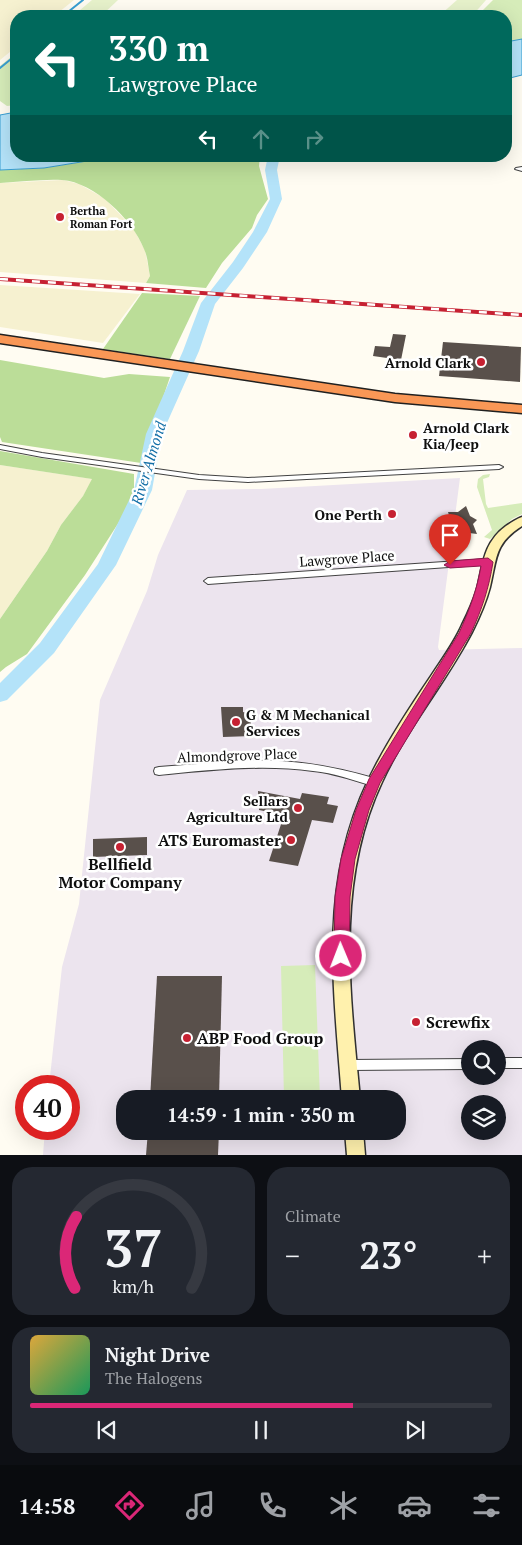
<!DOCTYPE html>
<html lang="en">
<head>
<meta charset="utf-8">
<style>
  body { margin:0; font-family:"PT Serif",serif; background:#242831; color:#f1f3f6; height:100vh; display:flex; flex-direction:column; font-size:19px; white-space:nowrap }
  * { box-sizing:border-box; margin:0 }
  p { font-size:16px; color:#9ea1a6 }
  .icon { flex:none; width:28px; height:28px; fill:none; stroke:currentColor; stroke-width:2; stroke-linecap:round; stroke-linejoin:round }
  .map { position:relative; height:1155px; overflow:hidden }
  .sheet { display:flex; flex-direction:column; gap:12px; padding:12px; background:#0d0f14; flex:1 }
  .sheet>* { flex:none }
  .guide { position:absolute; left:10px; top:10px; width:502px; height:152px; border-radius:20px; box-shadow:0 5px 20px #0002; background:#00695c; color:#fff; overflow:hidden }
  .controls { position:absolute; left:461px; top:1040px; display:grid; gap:10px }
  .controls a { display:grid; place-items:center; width:45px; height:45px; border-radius:50%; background:#171b24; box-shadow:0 5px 20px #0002; font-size:25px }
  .speed { position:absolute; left:15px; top:1075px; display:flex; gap:10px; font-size:25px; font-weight:700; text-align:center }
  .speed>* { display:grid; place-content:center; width:65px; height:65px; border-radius:50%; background:#171b24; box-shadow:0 5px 20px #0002; line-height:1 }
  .speed .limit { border:8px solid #d22; background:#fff; color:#111 }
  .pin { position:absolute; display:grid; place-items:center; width:42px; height:42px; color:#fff; margin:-51px -21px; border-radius:50% 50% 50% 0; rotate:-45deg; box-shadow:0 0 5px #0007 }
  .pin .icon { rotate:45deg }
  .me { position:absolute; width:55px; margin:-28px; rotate:359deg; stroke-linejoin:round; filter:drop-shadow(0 0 4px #0008) }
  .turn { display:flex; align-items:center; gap:18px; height:105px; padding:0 15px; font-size:22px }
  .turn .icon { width:65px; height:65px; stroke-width:2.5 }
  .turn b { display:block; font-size:35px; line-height:42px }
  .lanes { display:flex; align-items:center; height:48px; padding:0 15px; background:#0003; justify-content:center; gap:25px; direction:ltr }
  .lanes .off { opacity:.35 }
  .big { font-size:38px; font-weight:700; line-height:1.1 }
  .sheet .tile { flex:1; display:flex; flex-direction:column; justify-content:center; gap:8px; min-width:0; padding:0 18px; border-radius:20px; background:#242831 }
  .sheet .dial { align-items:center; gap:0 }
  .dial svg { height:130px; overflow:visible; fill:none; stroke:#363941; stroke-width:7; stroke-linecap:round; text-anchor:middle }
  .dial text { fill:#f1f3f6; stroke:none }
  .song { display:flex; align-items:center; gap:15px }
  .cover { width:60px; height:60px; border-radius:8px; background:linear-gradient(135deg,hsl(40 70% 55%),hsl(150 70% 35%)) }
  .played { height:5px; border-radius:2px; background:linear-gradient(90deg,#db2777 70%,#363941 70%) }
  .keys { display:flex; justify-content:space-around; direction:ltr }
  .heat { display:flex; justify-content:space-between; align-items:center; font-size:28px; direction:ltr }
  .sheet .tiles { flex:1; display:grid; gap:12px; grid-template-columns:1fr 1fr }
  .tile:last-child { grid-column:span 2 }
  .trip { position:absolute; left:116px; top:1090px; width:290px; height:50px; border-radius:20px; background:#171b24; box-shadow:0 5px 20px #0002; font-weight:700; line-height:50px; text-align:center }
  .tabs { display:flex; height:80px; justify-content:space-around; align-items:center; background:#090b0e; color:#9ea1a6 }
  .tabs .icon { width:35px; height:35px }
  .tabs .selected { color:#db2777 }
  .tabs b { font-size:22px; color:#f1f3f6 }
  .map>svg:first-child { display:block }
</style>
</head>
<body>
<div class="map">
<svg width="522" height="1155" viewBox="0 0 522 1155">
  <rect width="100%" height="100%" fill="#fffcf2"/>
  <!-- industrial -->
  <path fill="#ece4ee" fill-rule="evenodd" d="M460,478L438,647L439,650L522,648V1155H43L45,1129H69V1086H49L62,967L79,904L100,700L147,591L158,555L187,490L261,489ZM470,1049H498V1076H470ZM125,1099H398V1131H125ZM470,1104H498V1131H470Z"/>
  <!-- farmland -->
  <g fill="#f6f1d0">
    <polygon points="0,0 74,0 54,16 16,16 16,47 0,60"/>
    <polygon points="63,180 79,184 104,198 133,228 145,250 150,276 146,283 0,272 0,183"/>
    <polygon points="0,285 140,294 103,343 0,327"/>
    <polygon points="0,465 93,479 83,496 61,525 47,551 0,619"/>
  </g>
  <!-- green -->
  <g fill="#d6ecb9">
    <polygon points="493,0 522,0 522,39 506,42 506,16 477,16"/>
    <polygon points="16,53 16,105 7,106 0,101 0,66"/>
    <polygon points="490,474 489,477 483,479 486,504 488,508 522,503 522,514 512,519 490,539 484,537 492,530 477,487 478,479 483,475"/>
    <polygon points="315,965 320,1099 284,1099 281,966"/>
  </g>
  <!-- forest -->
  <g fill="#bbdd98">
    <path d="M118,156H260L259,166L268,199L257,215L252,228L222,263L206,288L146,283L150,276C148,267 148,257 144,249C133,220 94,182 62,180C42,179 20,182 0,183V170L44,168Z"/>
    <polygon points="142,293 200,296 170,359 103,349"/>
    <polygon points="0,360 104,378 129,374 170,377 141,463 2,442 0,437"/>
    <polygon points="0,451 134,474 134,495 130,505 85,575 27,654 6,667 0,672 0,619 47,551 61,525 83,496 92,479 0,465"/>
  </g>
  <!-- pitch -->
  <g fill="#e7f2cb">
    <polygon points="92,0 118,0 101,16 73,16"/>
    <polygon points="457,0 486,0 472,16 439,16"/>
  </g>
  <!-- water -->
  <g fill="#b4e3f9" stroke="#389ed2">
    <polygon points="522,39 522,75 506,79 506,42"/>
    <polygon points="16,112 16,156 118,156 44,168 0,170 0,115"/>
  </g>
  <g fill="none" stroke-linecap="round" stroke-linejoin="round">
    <!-- stream -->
    <g stroke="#389ed2" stroke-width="2">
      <polyline points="63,16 83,0"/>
      <polyline points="0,68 16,55"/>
    </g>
    <!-- river -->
    <polygon fill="#b4e3f9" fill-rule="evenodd" points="268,156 280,156 277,170 282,199 267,232 243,268 215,304 199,351 162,434 152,490 116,565 54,653 7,700 0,702 0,683 40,643 98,564 134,490 146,434 183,351 201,303 233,262 253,232 270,199 265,170"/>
  </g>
  <!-- building -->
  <g fill="#59504b">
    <polygon points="393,334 406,335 401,360 373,356 375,346 390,347"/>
    <polygon points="443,342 521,347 520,382 439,376"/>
    <polygon points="466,506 470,516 477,520 473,524 477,534 454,531 448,512 458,512"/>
    <polygon points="221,707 243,707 243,712 250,714 252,736 223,737"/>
    <polygon points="258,791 300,799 302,793 329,797 327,804 338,806 333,823 312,820 298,866 269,861 284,815 259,810"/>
    <polygon points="147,837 147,855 93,857 93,839"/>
    <polygon points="157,976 222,976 219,1099 150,1099"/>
    <polygon points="148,1131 219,1131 218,1155 146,1155"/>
  </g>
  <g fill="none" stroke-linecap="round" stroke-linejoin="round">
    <defs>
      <g id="street">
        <polygon points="522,167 522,171 515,169 516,168"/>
        <polygon points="0,445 42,453 199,475 248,478 499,465 503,467 499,469 248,482 199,479 42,457 0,449"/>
        <polygon points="488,559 491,560 492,562 491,564 208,584 204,581 208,578"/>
        <path d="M236,761C289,759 326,764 377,779L378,782L377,785L373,786C353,780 334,773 313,771C262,764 210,770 159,775L155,774L154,771L155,768L159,767Z"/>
        <rect x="498" y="1058" width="24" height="10"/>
        <polygon points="470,1059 470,1069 349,1070 345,1069 343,1065 345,1061 349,1060"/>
      </g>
      <g id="secondary">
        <path d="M522,517V526C494,544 497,558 490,587C486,602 479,618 472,632C445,684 406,729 382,782C335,882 350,992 360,1099H342C333,979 317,873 377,763C393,733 412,704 431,676C442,659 454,643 462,625C468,613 473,602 477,589C483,565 483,543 506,526C511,523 516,519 522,517Z"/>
        <polygon points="345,1131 363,1131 365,1155 347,1155"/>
      </g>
      <polygon id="highway" points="0,335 395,394 522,405 522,413 395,402 0,343"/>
    </defs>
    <!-- street casing -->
    <use href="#street" stroke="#424242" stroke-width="2"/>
    <!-- secondary casing -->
    <use href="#secondary" stroke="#313131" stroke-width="3"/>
    <!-- highway casing -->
    <use href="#highway" stroke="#202020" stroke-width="3"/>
    <!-- street -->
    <use href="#street" fill="#fff" fill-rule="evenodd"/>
    <!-- secondary -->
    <use href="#secondary" fill="#fff1ad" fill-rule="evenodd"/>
    <!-- highway -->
    <use href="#highway" fill="#f99756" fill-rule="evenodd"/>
    <defs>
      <polyline id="rail" points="0,279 522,315"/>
    </defs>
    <!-- rail casing -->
    <use href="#rail" stroke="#c62132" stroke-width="4"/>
    <!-- rail -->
    <use href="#rail" stroke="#fff" stroke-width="2.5" stroke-dasharray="8" stroke-linecap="butt"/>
  </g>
  <!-- route -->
  <path fill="#db2777" stroke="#8e194d" d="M488,558L493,562C489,588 482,609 471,633L380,783L369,810L355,859L350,897L349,956L346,960L341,962L336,960L334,956L335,897L341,859L356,810L369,779L459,633C469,611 477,590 481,566L450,568L444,565L450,561Z"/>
  <!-- markers -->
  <g fill="#c62132" stroke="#fff" stroke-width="2">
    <circle cx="60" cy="217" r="5"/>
    <circle cx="481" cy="362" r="5"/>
    <circle cx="413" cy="435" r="5"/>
    <circle cx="392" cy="514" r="5"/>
    <circle cx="236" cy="722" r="5"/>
    <circle cx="298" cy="808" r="5"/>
    <circle cx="291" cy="840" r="5"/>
    <circle cx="120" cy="847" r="5"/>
    <circle cx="416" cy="1022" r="5"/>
    <circle cx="187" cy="1038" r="5"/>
  </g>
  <g text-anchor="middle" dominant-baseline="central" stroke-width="5" stroke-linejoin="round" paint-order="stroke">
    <!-- far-poi labels -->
    <g font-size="11" font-weight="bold" fill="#0f0f0f" stroke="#fff" text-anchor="start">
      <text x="70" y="211">Bertha<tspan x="70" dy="13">Roman Fort</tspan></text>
    </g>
    <!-- poi labels -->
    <g font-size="14" font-weight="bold" fill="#0f0f0f" stroke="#fff" text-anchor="end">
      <text x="471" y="362">Arnold Clark</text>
      <text x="423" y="427" text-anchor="start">Arnold Clark<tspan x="423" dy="16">Kia/Jeep</tspan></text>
      <text x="382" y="514">One Perth</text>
      <text x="246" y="714" text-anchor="start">G &amp; M Mechanical<tspan x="246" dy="16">Services</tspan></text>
      <text x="288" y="800">Sellars<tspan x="288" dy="16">Agriculture Ltd</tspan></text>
    </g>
    <!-- street labels -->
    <g font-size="14" fill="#0f0f0f" stroke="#fff">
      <text transform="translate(347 558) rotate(-4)">Lawgrove Place</text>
      <text transform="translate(237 755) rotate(-2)">Almondgrove Place</text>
    </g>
    <!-- water labels -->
    <g font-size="15" font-style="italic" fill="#136fa7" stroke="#fff">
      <text transform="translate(148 463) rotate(-73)">River Almond</text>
    </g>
    <!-- near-poi labels -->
    <g font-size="16" font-weight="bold" fill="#0f0f0f" stroke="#fff" text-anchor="start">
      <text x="281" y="840" text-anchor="end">ATS Euromaster</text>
      <text x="120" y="864" text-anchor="middle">Bellfield<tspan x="120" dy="18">Motor Company</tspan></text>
      <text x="426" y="1022">Screwfix</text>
      <text x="197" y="1038">ABP Food Group</text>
    </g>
  </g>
</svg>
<div class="controls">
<a><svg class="icon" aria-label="search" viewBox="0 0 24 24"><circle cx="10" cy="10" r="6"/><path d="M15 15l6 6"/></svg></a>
<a><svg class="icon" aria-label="layers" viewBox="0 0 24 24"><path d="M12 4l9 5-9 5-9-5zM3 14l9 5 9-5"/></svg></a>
</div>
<div class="speed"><div class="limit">40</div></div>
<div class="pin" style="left:450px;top:565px;background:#d93025"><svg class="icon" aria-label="arrive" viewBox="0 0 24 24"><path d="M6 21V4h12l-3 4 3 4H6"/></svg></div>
<svg class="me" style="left:341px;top:956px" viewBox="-20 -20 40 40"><circle r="17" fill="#db2777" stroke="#fff" stroke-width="3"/><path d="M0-11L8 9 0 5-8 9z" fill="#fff"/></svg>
<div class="trip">14:59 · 1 min · 350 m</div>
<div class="guide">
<div class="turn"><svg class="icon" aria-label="left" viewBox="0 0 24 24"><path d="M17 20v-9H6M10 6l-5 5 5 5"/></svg><div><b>330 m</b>Lawgrove Place</div></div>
<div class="lanes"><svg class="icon" aria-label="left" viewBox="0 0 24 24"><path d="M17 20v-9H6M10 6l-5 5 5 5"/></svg><svg class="icon off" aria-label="ahead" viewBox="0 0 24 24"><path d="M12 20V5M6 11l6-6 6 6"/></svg><svg class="icon off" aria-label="right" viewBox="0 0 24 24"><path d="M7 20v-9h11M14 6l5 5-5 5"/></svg></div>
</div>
</div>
<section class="sheet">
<div class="tiles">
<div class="tile dial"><svg viewBox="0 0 100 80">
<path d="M14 69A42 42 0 1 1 86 69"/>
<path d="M14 69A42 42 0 0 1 15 25" stroke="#db2777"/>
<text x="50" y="56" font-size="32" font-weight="700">37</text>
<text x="50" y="72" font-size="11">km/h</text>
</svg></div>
<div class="tile"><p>Climate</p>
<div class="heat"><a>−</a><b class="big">23°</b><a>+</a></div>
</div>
<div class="tile">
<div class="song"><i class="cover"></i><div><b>Night Drive</b><p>The Halogens</p></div></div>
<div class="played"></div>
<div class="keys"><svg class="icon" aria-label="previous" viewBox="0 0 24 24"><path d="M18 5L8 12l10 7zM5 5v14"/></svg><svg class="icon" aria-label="pause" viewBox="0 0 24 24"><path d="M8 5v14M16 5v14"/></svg><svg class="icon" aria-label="next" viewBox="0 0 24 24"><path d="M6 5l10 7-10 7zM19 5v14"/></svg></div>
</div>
</div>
</section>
<nav class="tabs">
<b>14:58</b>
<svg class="icon selected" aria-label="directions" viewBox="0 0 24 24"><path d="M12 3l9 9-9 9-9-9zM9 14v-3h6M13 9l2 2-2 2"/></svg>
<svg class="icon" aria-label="music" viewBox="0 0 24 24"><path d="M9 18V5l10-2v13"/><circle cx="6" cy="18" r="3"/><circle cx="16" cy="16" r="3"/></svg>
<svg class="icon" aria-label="phone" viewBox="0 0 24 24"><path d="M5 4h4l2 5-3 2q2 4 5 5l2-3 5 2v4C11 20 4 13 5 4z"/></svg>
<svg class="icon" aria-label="climate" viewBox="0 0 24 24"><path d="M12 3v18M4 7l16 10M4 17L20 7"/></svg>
<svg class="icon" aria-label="car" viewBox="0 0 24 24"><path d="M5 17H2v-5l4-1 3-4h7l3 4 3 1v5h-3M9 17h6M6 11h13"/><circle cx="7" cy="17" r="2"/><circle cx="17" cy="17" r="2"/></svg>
<svg class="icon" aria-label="filters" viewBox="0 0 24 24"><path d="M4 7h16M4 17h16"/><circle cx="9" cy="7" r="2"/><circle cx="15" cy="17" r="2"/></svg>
</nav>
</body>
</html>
